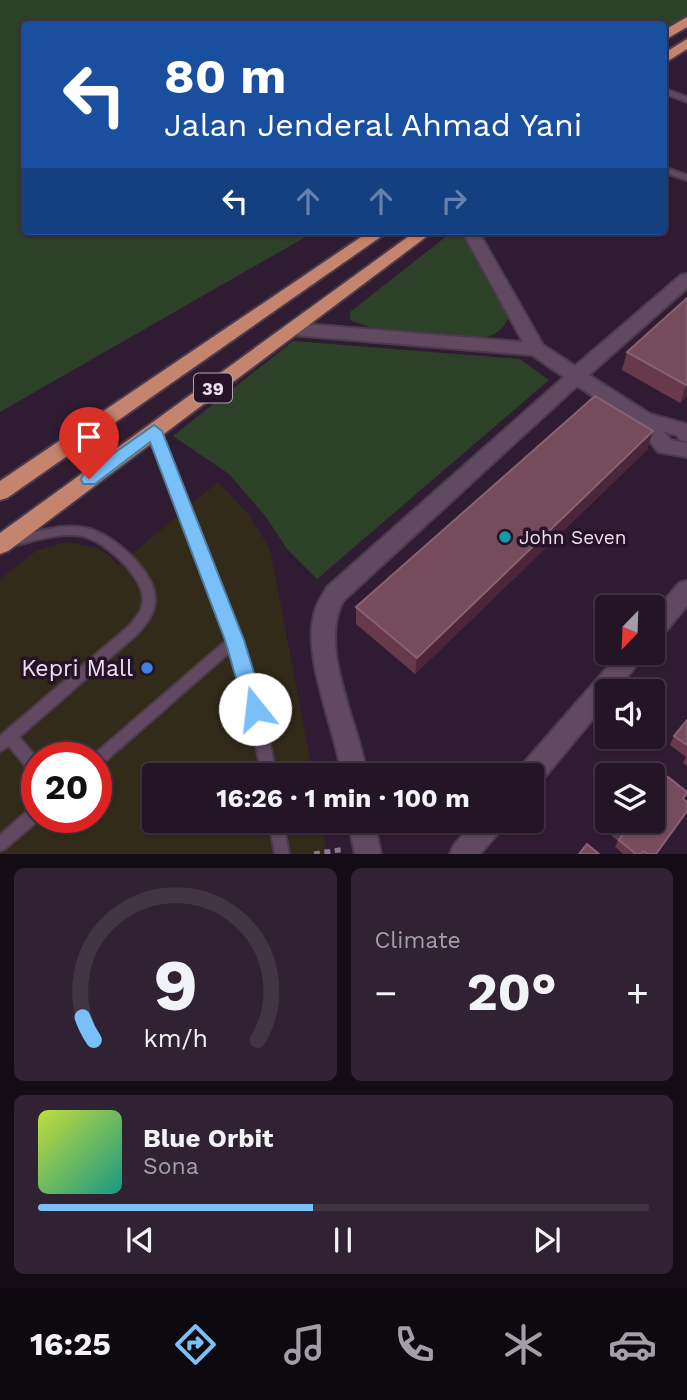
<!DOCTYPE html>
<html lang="en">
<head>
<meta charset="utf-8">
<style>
  body { margin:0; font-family:"Work Sans",sans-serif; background:#302232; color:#f1f3f6; height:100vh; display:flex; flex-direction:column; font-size:26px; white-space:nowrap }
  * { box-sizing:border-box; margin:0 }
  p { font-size:23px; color:#a39fa7 }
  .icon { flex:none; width:38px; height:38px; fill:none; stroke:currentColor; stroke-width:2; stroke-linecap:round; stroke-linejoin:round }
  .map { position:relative; height:854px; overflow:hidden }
  .side { display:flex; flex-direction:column; gap:14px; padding:14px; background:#140c15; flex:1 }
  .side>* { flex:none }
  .top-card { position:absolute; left:21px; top:21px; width:646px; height:214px; border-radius:7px; box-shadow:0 2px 5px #0004,0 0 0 2px #413443; background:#1a4fa0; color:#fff; overflow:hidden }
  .needle { width:46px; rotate:203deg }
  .tools { position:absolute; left:595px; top:595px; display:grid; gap:14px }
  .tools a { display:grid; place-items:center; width:70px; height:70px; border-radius:7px; background:#241526; box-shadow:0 2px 5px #0004,0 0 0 2px #413443; font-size:35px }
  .speed { position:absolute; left:21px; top:742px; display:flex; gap:14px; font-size:35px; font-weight:700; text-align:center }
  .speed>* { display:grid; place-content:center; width:91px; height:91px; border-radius:50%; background:#241526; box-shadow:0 2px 5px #0004,0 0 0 2px #413443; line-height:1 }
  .speed .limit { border:10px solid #d22; background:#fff; color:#111 }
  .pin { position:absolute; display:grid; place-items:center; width:60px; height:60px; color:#fff; margin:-72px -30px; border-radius:50% 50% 50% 0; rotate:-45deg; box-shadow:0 0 7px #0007 }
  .pin .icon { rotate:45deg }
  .me { position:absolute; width:77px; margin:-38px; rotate:344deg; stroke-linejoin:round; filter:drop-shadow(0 0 5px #0008) }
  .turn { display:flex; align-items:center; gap:24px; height:147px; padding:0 28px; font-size:32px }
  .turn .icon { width:91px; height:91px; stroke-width:2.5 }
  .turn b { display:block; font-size:49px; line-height:60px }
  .lanes { display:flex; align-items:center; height:66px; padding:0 28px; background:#0003; justify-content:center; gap:35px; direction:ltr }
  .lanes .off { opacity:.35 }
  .big { font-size:52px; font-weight:700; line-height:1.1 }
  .side .card { flex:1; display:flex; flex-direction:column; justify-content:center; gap:10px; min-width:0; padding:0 24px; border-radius:10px; background:#302232 }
  .side .dial { align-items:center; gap:0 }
  .dial svg { height:182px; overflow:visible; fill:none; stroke:#413443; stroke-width:7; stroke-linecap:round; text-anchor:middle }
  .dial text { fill:#f1f3f6; stroke:none }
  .song { display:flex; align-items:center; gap:21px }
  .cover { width:84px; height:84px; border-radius:10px; background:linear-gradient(135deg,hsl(70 70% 55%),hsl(170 70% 35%)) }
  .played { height:7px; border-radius:4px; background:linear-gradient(90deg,#79bff8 45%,#413443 45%) }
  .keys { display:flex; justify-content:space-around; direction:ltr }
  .heat { display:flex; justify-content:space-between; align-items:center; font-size:38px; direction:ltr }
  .side .tiles { flex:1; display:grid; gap:14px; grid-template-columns:1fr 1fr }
  .card:last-child { grid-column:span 2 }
  .trip { position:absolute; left:142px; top:763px; width:402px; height:70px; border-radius:7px; background:#241526; box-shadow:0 2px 5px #0004,0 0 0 2px #413443; font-weight:700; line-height:70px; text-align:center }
  .dock { display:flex; height:112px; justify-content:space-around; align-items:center; background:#0e080f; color:#a39fa7 }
  .dock .icon { width:49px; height:49px }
  .dock .current { color:#79bff8 }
  .dock b { font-size:32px; color:#f1f3f6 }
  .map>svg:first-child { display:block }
</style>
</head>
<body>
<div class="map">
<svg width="687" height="854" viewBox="0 0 687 854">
  <rect width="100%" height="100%" fill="#301c32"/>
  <!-- commercial -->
  <path fill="#332b1a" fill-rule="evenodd" d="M218,482L249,515L270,549L313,775H154V821H321L327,854H0V579L36,551L66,542L96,548L109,555L118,566ZM37,758H96V817H37Z"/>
  <!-- green -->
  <g fill="#2d4028">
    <polygon points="0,0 687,0 687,19 663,33 663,24 24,24 24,231 316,231 0,412"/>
    <path d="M448,235L460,236L470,241L509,317C501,334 491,337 473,339L369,327L350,320V312Z"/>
    <polygon points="293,341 520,359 549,380 317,579 287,549 266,517 229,474 173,436"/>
  </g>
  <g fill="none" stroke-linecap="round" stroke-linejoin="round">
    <defs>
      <g id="service">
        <polygon points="663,88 687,97 687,102 663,93"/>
        <polygon points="663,167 687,175 687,180 663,172"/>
        <path d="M154,427L159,431C205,544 255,655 276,775H262L253,731L231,651L101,765L96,766V758H90L228,639L199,558L149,431Z"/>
        <path d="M60,527C71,526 82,526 93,530C117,539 157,573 155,602C154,614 145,626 136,635L19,737L37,758V776L32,774L9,746L0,751V736L128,627C135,619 143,611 143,599C143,576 104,540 82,536C58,532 34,541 12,546L8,544L6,541L8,538L12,536Z"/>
        <polygon points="37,805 37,817 42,817 5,849 0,851 0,835 32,807"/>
        <polygon points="269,821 283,821 289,854 275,854"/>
      </g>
      <g id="minor">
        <path d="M462,231H478L543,345L575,366L681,275L687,274V288L589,375L650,414L687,424V442L680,440L677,435L664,432L671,440L687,443V457L658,452L637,424L577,386L343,601C318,650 359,723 367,775H342C335,729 301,654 315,611C317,603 323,595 327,587L564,377L532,355L293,335L284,329L293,323L523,342Z"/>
        <polygon points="687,581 687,606 661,637 653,640 653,614 679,583"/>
        <polygon points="620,653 646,653 616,691 607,691 607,702 539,784 532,786 532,775 518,775 521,766"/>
        <polygon points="348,821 374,821 381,854 355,854"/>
        <polygon points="475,821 505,821 501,830 480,854 450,854 454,845"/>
      </g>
      <g id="trunk">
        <polygon points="687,17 687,27 663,41 663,31"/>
        <polygon points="687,39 687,49 663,64 663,54"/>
        <polygon points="370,231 389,231 7,498 0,500 0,481"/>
        <polygon points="416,231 434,231 8,551 0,554 0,533"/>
      </g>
    </defs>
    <!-- service casing -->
    <use href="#service" stroke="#4b3b4c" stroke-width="4"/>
    <!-- minor casing -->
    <use href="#minor" stroke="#4b3b4c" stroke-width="4"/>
    <!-- trunk casing -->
    <use href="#trunk" stroke="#4b3b4c" stroke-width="4"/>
    <!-- path -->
    <polyline stroke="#8c7b8d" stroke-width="5" stroke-dasharray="6 4.5" stroke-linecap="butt" points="314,854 345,849"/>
    <!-- service -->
    <use href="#service" fill="#604961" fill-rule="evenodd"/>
    <!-- minor -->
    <use href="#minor" fill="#604961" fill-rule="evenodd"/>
    <!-- trunk -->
    <use href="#trunk" fill="#c4846d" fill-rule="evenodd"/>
  </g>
  <!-- wall -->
  <g fill="#67394a">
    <polygon points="687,298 687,396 680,403 622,370 627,352"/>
    <polygon points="653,431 647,450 415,674 356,624 356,607"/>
    <polygon points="687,720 687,766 683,763 686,757 670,745 674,736"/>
    <polygon points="663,783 687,794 684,799 687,812 656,854 623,854 615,847 618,841 602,828 606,820"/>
  </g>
  <!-- shaded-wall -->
  <g fill="#4b2639">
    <polygon points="687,384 687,396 680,403 686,385"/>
    <polygon points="653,431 647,450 415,674 417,658"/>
  </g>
  <!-- building -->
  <g fill="#764b5c" stroke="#886273" stroke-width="2">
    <polygon points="687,298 687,384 686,385 627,352"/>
    <polygon points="595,396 653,431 417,658 356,607"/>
    <polygon points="687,720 687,745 674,736"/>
    <polygon points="645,770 652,775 641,775"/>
    <polygon points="653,776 663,783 668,777 687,792 683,799 687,802 687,811 656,854 648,854 643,851 641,854 636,854 619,840 623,834 606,820 607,818 607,821 653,821"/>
    <polygon points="587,844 599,854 579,854"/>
  </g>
  <!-- route -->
  <polygon fill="#79bff8" stroke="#4f7ca1" stroke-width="2" points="154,425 162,431 244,640 265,709 262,716 255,718 248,716 245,709 225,640 150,442 95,484 83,484 81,479 83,475"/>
  <!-- markers -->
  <circle fill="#0f9aa8" stroke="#261328" stroke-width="2.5" cx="505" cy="537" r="7"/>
  <circle fill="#3f7fe0" stroke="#261328" stroke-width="2.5" cx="147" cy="668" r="7"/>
  <g text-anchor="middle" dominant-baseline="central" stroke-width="7" stroke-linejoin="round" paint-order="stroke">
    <!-- shield labels -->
    <rect fill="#261328" stroke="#b2a3b3" stroke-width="2" x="194" y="373.5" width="38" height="29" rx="5"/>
    <g font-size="18" font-weight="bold" fill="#eee1ef">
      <text x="213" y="388">39</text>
    </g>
    <!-- poi labels -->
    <g font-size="19" fill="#eee1ef" stroke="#261328" text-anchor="start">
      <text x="519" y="537">John Seven</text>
    </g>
    <!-- near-poi labels -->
    <g font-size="23" fill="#eee1ef" stroke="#261328" text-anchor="end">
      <text x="133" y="668">Kepri Mall</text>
    </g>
  </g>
</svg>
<div class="tools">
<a><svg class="needle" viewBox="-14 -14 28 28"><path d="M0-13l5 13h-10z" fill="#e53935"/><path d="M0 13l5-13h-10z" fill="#a39fa7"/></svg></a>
<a><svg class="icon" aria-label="sound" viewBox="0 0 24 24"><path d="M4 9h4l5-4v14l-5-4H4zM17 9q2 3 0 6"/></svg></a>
<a><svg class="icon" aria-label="layers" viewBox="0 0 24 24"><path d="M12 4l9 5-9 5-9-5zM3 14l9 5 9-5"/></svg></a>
</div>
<div class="speed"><div class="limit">20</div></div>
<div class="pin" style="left:89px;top:479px;background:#d93025"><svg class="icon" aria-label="arrive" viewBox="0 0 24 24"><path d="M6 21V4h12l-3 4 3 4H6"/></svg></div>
<svg class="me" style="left:255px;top:709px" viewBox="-20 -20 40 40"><circle r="19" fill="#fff"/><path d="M0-13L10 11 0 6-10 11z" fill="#79bff8"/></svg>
<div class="trip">16:26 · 1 min · 100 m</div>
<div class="top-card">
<div class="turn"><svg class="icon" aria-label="left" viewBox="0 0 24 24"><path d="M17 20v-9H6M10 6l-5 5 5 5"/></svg><div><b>80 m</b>Jalan Jenderal Ahmad Yani</div></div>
<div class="lanes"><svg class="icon" aria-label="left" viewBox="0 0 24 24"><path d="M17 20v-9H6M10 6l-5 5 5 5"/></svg><svg class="icon off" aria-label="ahead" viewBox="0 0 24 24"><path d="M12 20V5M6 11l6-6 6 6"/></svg><svg class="icon off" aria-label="ahead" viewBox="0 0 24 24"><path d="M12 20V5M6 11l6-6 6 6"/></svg><svg class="icon off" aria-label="right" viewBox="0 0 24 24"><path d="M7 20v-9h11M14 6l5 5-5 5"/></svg></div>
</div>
</div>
<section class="side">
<div class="tiles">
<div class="card dial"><svg viewBox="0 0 100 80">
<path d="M14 69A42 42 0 1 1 86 69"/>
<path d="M14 69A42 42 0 0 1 9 59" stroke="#79bff8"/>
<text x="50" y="56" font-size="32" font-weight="700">9</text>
<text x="50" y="72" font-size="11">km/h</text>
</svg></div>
<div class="card"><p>Climate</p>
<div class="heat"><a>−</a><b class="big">20°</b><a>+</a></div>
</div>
<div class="card">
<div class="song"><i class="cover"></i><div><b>Blue Orbit</b><p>Sona</p></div></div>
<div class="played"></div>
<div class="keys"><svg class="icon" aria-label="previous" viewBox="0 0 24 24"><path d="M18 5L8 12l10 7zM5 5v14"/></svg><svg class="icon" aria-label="pause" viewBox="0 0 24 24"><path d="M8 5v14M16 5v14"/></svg><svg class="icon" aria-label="next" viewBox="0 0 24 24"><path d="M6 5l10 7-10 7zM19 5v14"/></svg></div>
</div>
</div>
</section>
<nav class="dock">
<b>16:25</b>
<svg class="icon current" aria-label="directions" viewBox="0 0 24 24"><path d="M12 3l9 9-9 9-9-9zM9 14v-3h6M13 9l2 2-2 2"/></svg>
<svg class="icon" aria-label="music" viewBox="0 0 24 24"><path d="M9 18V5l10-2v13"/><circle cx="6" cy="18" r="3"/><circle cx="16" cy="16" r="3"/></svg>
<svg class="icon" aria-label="phone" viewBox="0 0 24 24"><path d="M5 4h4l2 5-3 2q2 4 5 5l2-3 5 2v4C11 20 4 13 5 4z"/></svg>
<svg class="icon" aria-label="climate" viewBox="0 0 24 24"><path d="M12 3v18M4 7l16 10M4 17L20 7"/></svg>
<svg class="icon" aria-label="car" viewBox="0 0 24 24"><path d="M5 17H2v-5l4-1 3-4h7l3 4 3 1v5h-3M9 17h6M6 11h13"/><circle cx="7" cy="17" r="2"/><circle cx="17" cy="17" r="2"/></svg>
</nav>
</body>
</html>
